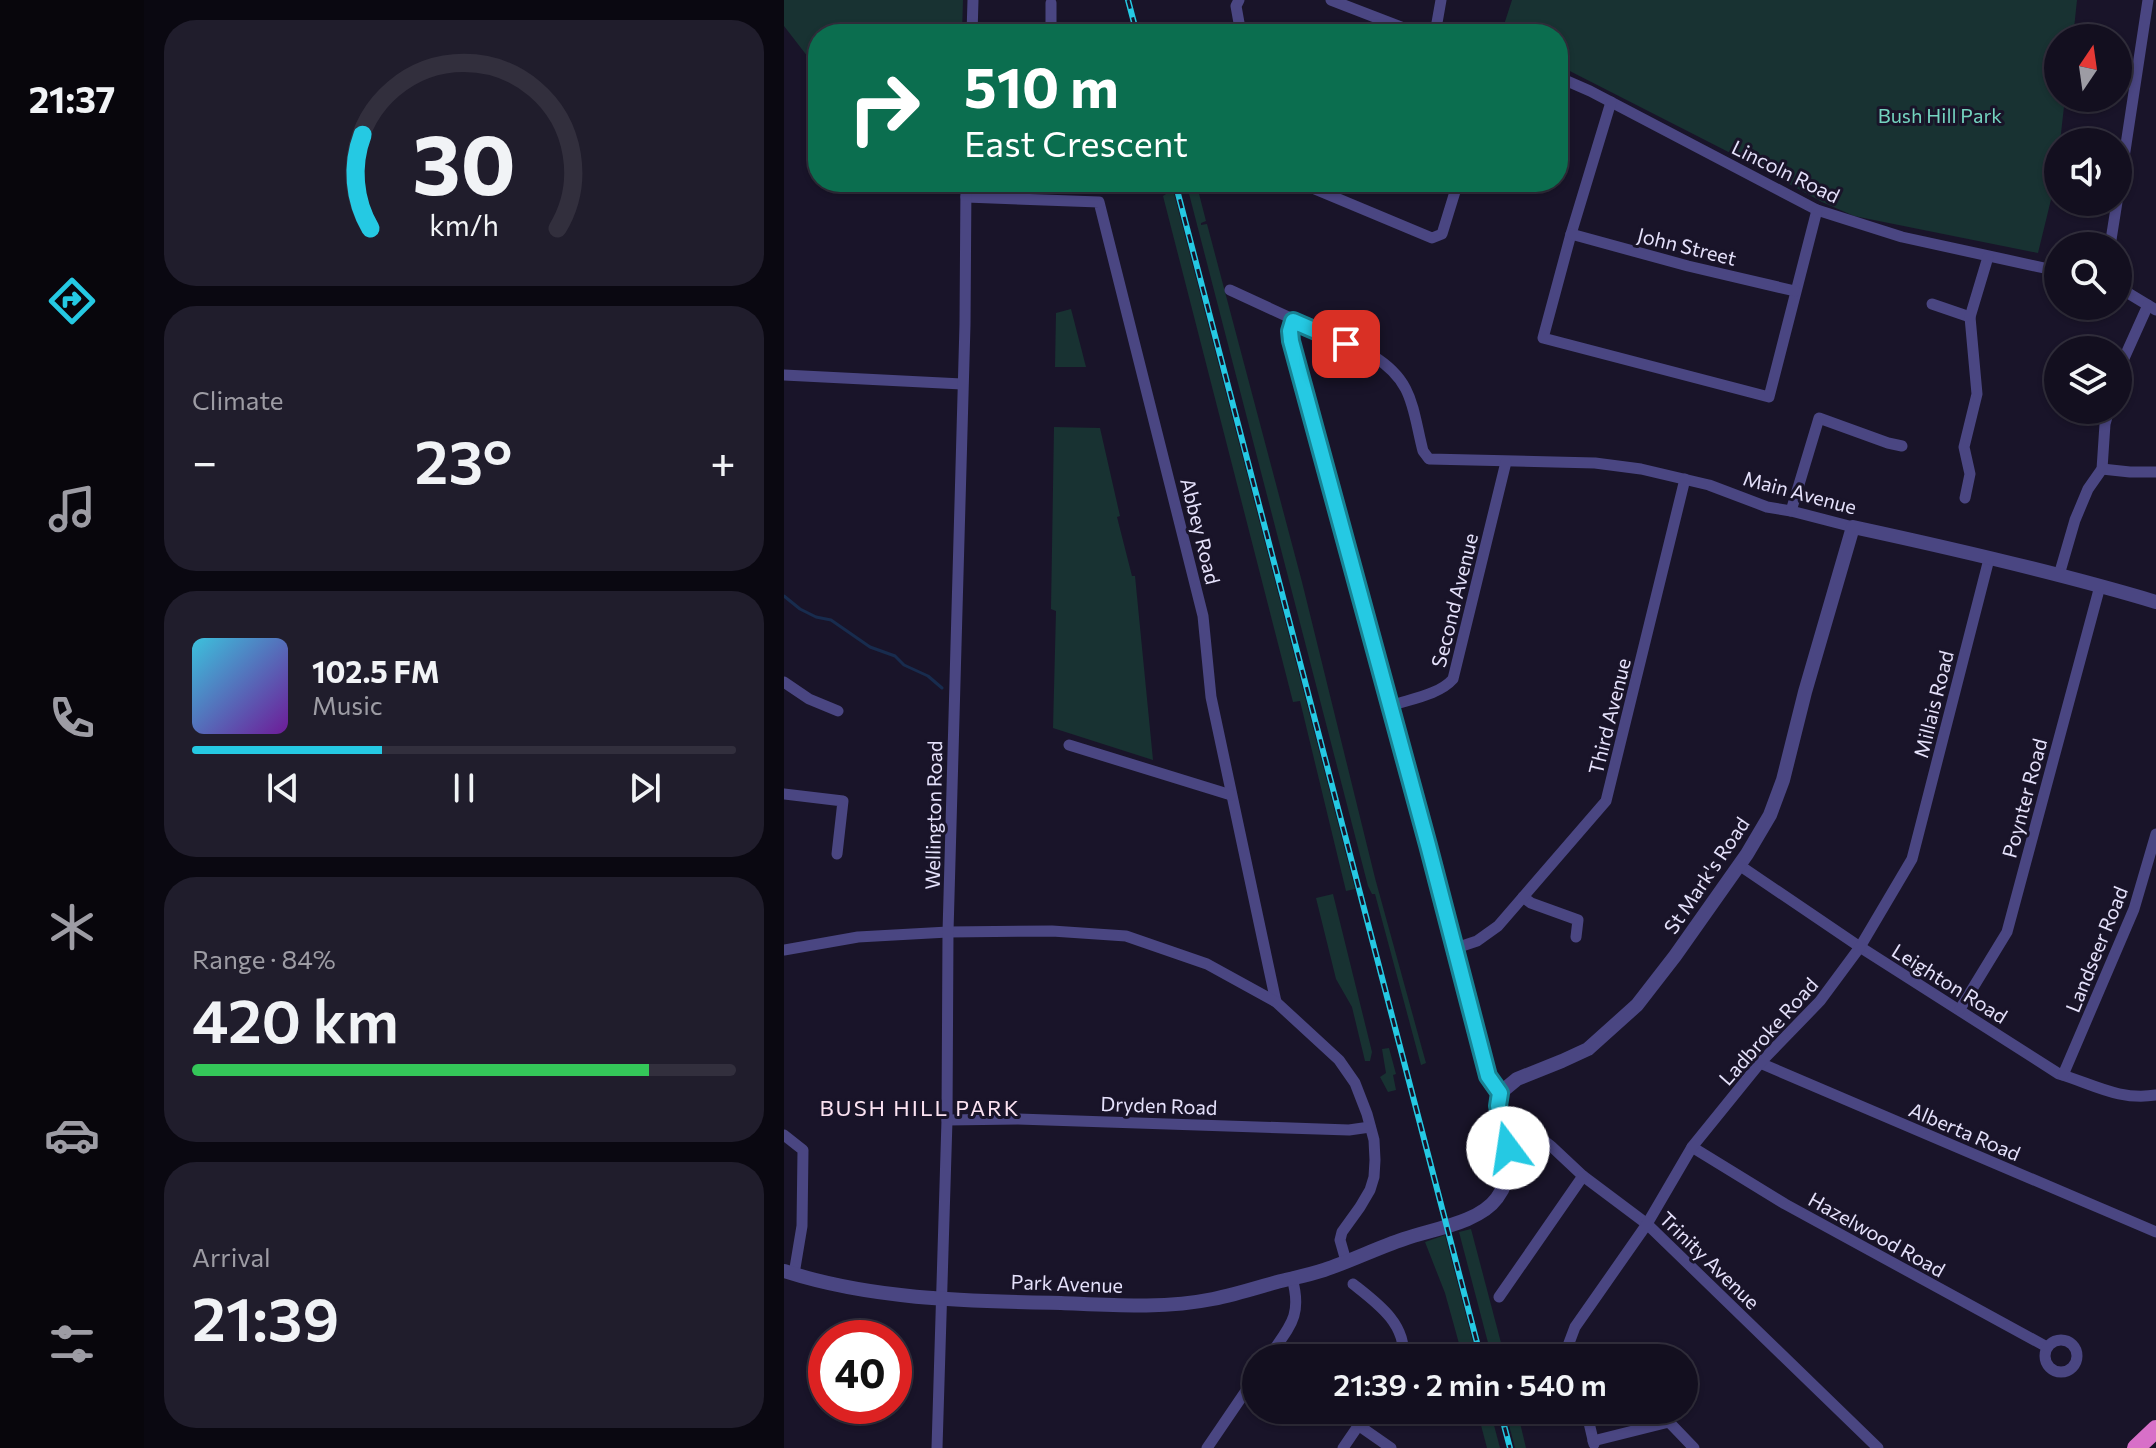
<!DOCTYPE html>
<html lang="en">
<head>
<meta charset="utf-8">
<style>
  body { margin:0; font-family:Commissioner,sans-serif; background:#201d2c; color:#f1f3f6; height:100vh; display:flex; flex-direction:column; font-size:30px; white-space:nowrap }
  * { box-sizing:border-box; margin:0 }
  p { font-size:26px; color:#9d9ca4 }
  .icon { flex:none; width:44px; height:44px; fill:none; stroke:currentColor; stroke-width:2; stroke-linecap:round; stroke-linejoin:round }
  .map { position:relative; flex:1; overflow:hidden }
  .sheet { display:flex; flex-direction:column; gap:20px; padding:20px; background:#0a0811; width:640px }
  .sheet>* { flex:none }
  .top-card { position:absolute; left:24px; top:24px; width:760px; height:168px; border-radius:32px; box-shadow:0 2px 6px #0004,0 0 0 2px #322f3d; background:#0b6e4f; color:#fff; overflow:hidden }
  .needle { width:52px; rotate:13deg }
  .controls { position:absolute; left:1260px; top:24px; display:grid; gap:16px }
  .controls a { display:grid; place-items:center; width:88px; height:88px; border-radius:50%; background:#130f1f; box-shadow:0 2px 6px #0004,0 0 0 2px #322f3d; font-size:40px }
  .speed { position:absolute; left:24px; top:1320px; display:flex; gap:16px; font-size:40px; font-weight:700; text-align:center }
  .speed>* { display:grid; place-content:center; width:104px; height:104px; border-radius:50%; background:#130f1f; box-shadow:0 2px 6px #0004,0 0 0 2px #322f3d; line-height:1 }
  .speed .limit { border:12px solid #d22; background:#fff; color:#111 }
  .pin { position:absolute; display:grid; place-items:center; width:68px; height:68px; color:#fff; margin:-34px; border-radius:16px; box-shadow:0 4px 12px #0006 }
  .me { position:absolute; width:88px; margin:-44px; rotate:346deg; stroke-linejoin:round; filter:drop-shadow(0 0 6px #0008) }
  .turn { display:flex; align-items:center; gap:28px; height:168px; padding:0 24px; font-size:36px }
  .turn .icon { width:104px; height:104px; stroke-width:2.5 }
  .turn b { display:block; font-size:56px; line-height:68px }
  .big { font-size:60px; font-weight:600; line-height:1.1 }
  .sheet .widget { flex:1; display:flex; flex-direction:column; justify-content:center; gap:12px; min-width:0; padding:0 28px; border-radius:32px; background:#201d2c }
  .sheet .dial { align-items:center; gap:0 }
  .dial svg { height:208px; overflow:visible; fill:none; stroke:#322f3d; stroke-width:7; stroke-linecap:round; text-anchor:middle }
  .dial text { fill:#f1f3f6; stroke:none }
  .song { display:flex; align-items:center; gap:24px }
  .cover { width:96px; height:96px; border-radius:12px; background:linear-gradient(135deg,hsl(190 70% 55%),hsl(280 70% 35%)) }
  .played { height:8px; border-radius:4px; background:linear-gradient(90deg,#25c9e3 35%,#322f3d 35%) }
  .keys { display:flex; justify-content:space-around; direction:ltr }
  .heat { display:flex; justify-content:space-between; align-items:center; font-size:44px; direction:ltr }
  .charge { height:12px; border-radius:6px; background:linear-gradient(90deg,#34c759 84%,#322f3d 0) }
  .trip { position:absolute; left:458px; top:1344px; width:456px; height:80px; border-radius:40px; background:#130f1f; box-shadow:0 2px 6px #0004,0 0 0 2px #322f3d; font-weight:600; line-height:80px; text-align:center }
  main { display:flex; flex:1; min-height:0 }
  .menu { display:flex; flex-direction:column; width:144px; justify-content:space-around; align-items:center; background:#08060c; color:#9d9ca4 }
  .menu .icon { width:56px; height:56px }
  .menu .selected { color:#25c9e3 }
  .menu b { font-size:36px; color:#f1f3f6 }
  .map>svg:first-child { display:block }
</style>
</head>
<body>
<main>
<nav class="menu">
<b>21:37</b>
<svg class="icon selected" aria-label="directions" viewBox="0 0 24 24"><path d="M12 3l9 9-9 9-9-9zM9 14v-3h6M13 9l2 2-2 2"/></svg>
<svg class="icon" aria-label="music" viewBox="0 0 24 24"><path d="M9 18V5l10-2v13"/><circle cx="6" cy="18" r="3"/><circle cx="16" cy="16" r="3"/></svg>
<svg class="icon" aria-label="phone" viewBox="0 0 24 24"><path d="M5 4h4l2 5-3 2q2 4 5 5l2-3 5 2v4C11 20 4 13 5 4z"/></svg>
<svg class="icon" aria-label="climate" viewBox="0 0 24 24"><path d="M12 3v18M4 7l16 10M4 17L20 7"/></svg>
<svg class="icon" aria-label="car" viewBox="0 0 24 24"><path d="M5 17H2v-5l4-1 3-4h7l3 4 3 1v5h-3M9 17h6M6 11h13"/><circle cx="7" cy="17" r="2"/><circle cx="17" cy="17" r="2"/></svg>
<svg class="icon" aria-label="filters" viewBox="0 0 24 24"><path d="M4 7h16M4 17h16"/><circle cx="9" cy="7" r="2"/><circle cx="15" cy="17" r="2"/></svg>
</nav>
<section class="sheet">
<div class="widget dial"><svg viewBox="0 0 100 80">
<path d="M14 69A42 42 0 1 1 86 69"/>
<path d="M14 69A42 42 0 0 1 11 33" stroke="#25c9e3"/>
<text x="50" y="56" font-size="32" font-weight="700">30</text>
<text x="50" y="72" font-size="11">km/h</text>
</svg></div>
<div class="widget"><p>Climate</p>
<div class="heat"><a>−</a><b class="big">23°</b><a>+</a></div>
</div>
<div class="widget">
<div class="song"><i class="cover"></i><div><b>102.5 FM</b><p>Music</p></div></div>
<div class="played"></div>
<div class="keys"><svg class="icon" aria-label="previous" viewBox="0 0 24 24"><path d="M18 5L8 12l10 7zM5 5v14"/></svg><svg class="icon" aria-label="pause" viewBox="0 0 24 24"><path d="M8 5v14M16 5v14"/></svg><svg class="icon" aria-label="next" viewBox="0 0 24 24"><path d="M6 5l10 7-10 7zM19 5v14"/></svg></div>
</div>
<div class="widget"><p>Range · 84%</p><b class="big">420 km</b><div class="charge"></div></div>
<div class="widget"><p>Arrival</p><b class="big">21:39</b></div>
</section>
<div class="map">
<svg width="1372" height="1448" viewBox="0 0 1372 1448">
  <rect width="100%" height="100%" fill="#191429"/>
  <!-- green -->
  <g fill="#183232">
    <polygon points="0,0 179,0 178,34 34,34 34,70 0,26"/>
    <polygon points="728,0 1293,0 1289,38 1274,38 1274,98 1281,98 1276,142 1274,142 1271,183 1254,253 1070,216 1038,202 968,164 774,65 774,34 717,34"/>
    <polygon points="380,182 387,182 571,889 562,891 516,701 509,702 379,196 388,190"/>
    <polygon points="402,182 412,182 422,221 417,223 417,225 423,224 518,582 591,878 637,1045 642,1063 637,1065 591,894 588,894 584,886"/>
    <polygon points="287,309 302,367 271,367 272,313"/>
    <polygon points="270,427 316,428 336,516 333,517 348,576 351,576 369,760 269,728 272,611 267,609"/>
    <polygon points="549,894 588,1052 586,1061 581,1061 568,1007 552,979 532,898"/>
    <polygon points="605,1048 612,1074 609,1075 612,1090 604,1092 596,1077 602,1073 598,1049"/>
    <polygon points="687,1229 721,1358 708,1358 675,1232"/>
    <polygon points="661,1235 693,1358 679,1358 661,1293 641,1242"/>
    <polygon points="693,1410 706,1410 716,1448 703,1448"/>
    <polygon points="721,1410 733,1410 742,1448 731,1448"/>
  </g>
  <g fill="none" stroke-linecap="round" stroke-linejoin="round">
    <!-- stream -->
    <polyline stroke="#182c4e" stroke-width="3" points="0,596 16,609 32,617 47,620 86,647 111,656 120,665 144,676 158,688"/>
    <!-- minor -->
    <g stroke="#4a4682" stroke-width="11">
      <polyline points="455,0 452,6 457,34"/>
      <polyline points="547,0 635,34"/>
      <polyline points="188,34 189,0"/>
      <polyline points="267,34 267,3"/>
      <polyline points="651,34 657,0"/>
      <polyline points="774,77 806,91 1033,210 1118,237 1274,271"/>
      <polyline points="827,102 787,234 759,338 985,397 1033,210"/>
      <polyline points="514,182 648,238 658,234 674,182"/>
      <polyline points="182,197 315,202 419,616 427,697 492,1002"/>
      <polyline points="1334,197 1364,0"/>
      <polyline points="787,234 904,266 1011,291"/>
      <polyline points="1326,246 1333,202"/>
      <polyline points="1334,287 1372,310"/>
      <path d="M446,290L589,356C630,381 628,408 639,451L645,459L811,463L857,469L925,485L983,507L1007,511L1069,527"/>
      <polyline points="1148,304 1186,317"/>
      <polyline points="509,321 506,331 507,341 649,861 704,1076 716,1093"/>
      <polyline points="0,375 178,384"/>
      <polyline points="1334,377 1337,365 1364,305"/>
      <polyline points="1318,469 1346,472 1372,472"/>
      <polyline points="1181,498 1186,474 1180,447 1193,394 1186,317 1204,257"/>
      <polyline points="1007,511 1035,418 1104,443 1118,446"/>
      <polyline points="1275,575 1291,520 1304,489 1318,469 1321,424 1325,410"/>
      <polyline points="0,682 25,699 54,711"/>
      <path d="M606,706C626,699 655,695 669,679L722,462"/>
      <polyline points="285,745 447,795"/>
      <polyline points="0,794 59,801 53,854"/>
      <path d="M955,865L1076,947L1275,1074C1309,1084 1335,1101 1372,1095"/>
      <polyline points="739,897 747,903 794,920 792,937"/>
      <polyline points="672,948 693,941 714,926 822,801 901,479"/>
      <polyline points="0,950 74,937 164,932 268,931 342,936 423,964 492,1002 555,1060 571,1083 583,1114 590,1140 591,1160 590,1177 586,1190 576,1207 558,1232 556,1240 562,1261"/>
      <polyline points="1176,1009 1223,932 1316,586"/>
      <polyline points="976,1063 1372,1232"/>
      <polyline points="1279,1075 1350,909 1372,834"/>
      <polyline points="163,1120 234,1119 565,1130 586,1127"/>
      <polyline points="719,1126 739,1124 767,1146 799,1176 863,1224 1094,1448"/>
      <polyline points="0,1135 19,1150 18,1226 10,1274"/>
      <polyline points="908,1147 1001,1204 1263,1347"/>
      <path d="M569,1284C593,1303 623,1324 619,1358"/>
      <polyline points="715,1297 799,1176"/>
      <circle cx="1277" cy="1356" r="16"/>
      <path d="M484,1358C505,1327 519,1317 508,1278"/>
      <polyline points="789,1358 785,1343 791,1327 863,1224 908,1147 976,1063 1036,1001 1076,947 1128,859 1205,559"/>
      <polyline points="802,1410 810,1444"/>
      <polyline points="574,1425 607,1448"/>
      <polyline points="809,1441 885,1422 910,1448"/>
      <polyline points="153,1448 163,1120 164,932 181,324 182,182"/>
      <polyline points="423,1448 472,1376"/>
      <polyline points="559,1448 585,1410"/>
    </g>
    <!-- tertiary -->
    <path stroke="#4a4682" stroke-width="14" d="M0,1271C89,1300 184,1301 277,1303C327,1305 380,1309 429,1299C450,1295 472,1288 493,1282C509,1278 525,1275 540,1270C567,1261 593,1248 620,1239C648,1229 695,1223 713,1198C731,1174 724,1149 718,1123C715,1112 712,1104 716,1093L733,1079L778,1061L804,1049L853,1005L891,956L963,854L986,815L999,780L1021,692L1069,527C1171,549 1272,572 1372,602"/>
    <!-- trunk -->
    <polyline stroke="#d870c8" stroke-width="18" points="1352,1448 1372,1429"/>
    <defs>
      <g id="rail">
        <polyline points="344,0 353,34"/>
        <polyline points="391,182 697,1358"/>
        <polyline points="716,1410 726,1448"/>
      </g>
    </defs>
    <!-- rail casing -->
    <use href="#rail" stroke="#25c9e3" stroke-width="6"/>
    <!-- rail -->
    <use href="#rail" stroke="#191429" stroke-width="3" stroke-dasharray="9" stroke-linecap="butt"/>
  </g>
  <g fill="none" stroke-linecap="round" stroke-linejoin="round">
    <defs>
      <polyline id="route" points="562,344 509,321 506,331 507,341 644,845 704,1076 716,1093 714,1106 724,1148"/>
    </defs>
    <!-- route casing -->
    <use href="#route" stroke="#188394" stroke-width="20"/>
    <!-- route -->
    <use href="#route" stroke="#25c9e3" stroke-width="14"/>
  </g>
  <g text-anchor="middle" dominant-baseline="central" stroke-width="6" stroke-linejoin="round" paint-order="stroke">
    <!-- park labels -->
    <g font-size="20" fill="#74d3bf" stroke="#191429">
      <text x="1156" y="115">Bush Hill Park</text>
    </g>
    <!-- street labels -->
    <g font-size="20" fill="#e5e1fb" stroke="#191429">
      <text transform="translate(1002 171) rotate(26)">Lincoln Road</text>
      <text transform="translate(903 246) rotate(14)">John Street</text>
      <text transform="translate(1016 492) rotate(15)">Main Avenue</text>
      <text transform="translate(417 531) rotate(76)">Abbey Road</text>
      <text transform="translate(670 600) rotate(-76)">Second Avenue</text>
      <text transform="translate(1149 704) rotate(-76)">Millais Road</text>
      <text transform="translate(825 716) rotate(-76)">Third Avenue</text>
      <text transform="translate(1240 798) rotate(-75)">Poynter Road</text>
      <text transform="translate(149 815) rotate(-89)">Wellington Road</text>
      <text transform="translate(922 875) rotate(-56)">St Mark's Road</text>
      <text transform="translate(1312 949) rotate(-68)">Landseer Road</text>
      <text transform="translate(1166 983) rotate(32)">Leighton Road</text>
      <text transform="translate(984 1031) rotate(-48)">Ladbroke Road</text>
      <text transform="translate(375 1105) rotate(2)">Dryden Road</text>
      <text transform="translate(1181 1131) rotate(23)">Alberta Road</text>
      <text transform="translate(1093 1234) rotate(29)">Hazelwood Road</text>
      <text transform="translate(926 1260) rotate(44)">Trinity Avenue</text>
      <text transform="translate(283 1283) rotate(2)">Park Avenue</text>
    </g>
    <!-- neighbourhood labels -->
    <g font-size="22" letter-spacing="2" fill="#fbe2f1" stroke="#191429">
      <text x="136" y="1107">BUSH HILL PARK</text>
    </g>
  </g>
</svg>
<div class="controls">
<a><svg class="needle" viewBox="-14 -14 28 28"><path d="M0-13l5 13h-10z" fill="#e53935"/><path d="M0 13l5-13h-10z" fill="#9d9ca4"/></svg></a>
<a><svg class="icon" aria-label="sound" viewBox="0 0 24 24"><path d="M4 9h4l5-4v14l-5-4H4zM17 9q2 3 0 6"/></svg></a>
<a><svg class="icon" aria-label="search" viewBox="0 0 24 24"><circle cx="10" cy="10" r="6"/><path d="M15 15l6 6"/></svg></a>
<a><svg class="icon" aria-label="layers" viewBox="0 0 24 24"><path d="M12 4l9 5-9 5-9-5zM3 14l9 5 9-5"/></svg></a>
</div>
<div class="speed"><div class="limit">40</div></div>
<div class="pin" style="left:562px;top:344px;background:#d93025"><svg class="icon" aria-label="arrive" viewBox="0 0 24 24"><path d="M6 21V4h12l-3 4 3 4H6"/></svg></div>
<svg class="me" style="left:724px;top:1148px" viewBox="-20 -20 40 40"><circle r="19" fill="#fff"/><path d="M0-13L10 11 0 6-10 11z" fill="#25c9e3"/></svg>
<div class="trip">21:39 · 2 min · 540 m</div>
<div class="top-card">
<div class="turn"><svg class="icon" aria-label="right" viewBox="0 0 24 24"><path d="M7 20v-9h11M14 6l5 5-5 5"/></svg><div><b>510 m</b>East Crescent</div></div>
</div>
</div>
</main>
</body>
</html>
